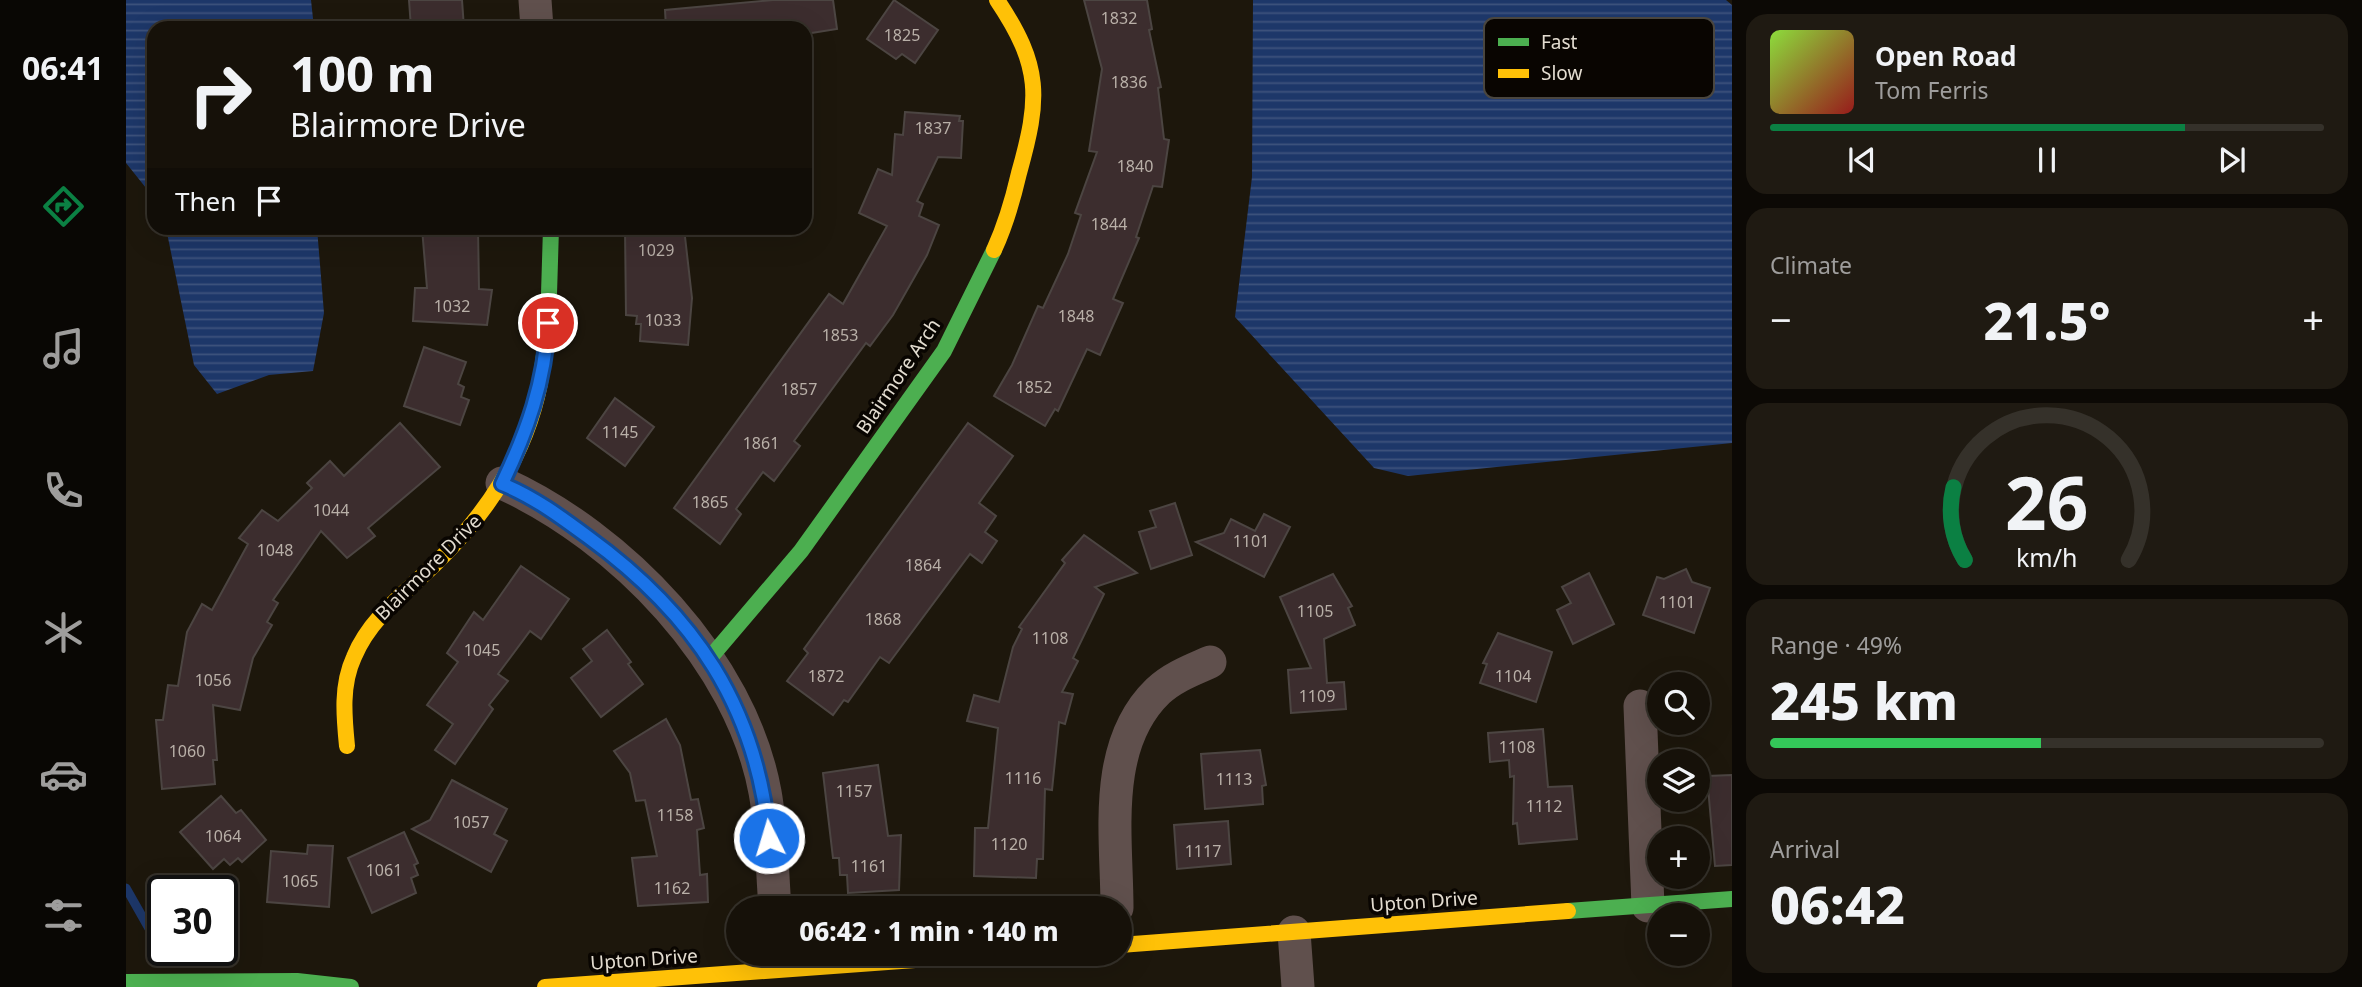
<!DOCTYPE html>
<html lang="en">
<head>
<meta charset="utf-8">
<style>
  body { margin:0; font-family:"Noto Sans",sans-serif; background:#1f1a12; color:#f1f3f6; height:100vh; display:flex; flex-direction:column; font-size:26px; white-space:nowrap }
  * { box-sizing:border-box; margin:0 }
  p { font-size:23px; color:#9e9d9c }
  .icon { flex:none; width:38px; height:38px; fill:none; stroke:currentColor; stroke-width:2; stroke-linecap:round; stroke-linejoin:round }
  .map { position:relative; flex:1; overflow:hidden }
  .details { display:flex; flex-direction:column; gap:14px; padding:14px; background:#0c0905; width:630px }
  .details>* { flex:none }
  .banner { position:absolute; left:21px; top:21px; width:665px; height:214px; border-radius:21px; box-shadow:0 7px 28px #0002,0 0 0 2px #35312a; background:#161109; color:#f1f3f6; overflow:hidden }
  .fabs { position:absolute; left:1521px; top:672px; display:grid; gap:14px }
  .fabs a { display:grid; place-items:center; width:63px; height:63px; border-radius:50%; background:#161109; box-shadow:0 7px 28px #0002,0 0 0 2px #35312a; font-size:35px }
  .speed { position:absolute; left:21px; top:875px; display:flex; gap:14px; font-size:35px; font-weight:700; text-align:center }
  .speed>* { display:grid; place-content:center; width:91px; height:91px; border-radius:50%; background:#161109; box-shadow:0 7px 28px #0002,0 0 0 2px #35312a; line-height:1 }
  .speed .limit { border:4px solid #111; border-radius:10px; background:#fff; color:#111 }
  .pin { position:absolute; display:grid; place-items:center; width:60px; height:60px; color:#fff; margin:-30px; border:4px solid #fff; border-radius:50%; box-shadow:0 2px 7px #0007 }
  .me { position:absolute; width:77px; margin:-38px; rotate:355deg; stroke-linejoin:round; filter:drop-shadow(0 0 5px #0008) }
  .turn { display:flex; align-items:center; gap:24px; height:147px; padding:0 28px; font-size:32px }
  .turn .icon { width:91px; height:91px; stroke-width:2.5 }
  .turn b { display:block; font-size:49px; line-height:60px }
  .then { display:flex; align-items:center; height:66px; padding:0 28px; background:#0003; gap:14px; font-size:26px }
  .big { font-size:52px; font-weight:800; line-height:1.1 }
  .details .tile { flex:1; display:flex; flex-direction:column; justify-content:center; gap:10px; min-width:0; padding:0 24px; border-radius:21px; background:#1f1a12 }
  .details .dial { align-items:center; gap:0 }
  .dial svg { height:182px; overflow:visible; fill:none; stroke:#35312a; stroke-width:7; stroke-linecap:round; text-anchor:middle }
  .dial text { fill:#f1f3f6; stroke:none }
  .song { display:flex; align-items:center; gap:21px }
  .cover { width:84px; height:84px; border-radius:10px; background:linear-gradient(135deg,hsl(90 70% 55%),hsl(0 70% 35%)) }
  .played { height:7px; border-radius:4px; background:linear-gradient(90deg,#0b8043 75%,#35312a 75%) }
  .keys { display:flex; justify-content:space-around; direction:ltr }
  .heat { display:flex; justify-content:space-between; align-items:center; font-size:38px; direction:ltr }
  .charge { height:10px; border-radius:5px; background:linear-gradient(90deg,#34c759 49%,#35312a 0) }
  .trip { position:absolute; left:600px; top:896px; width:406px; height:70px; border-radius:35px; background:#161109; box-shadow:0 7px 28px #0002,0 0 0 2px #35312a; font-weight:800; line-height:70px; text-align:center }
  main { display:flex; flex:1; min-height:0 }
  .dock { display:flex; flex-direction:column; width:126px; justify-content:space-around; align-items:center; background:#090704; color:#9e9d9c }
  .dock .icon { width:49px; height:49px }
  .dock .current { color:#0b8043 }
  .dock b { font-size:32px; color:#f1f3f6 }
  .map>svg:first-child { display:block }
</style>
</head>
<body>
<main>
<nav class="dock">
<b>06:41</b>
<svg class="icon current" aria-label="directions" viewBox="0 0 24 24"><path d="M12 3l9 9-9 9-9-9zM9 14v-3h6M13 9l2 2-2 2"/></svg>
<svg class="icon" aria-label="music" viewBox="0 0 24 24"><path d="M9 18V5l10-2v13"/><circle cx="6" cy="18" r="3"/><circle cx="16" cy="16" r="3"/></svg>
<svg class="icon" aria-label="phone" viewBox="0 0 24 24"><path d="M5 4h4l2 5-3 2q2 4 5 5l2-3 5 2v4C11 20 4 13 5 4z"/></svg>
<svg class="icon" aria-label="climate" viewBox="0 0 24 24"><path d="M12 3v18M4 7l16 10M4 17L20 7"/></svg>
<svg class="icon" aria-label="car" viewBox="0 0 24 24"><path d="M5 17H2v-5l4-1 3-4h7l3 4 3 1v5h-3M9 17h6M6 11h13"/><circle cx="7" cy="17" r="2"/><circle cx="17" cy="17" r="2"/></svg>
<svg class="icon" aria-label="filters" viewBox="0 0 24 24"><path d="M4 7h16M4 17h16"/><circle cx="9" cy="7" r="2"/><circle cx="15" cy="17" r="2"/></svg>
</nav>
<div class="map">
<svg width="1606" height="987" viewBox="0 0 1606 987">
  <defs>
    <pattern id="water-rules" width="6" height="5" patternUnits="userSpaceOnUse" patternTransform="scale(1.75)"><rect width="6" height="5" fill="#1d3769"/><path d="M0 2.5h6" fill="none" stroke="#3e537d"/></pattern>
  </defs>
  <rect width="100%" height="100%" fill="#1d170c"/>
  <!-- water -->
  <g fill="url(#water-rules)">
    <polygon points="0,0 185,0 188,28 28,28 28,198 0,163"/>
    <polygon points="1127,0 1600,0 1606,5 1606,443 1282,476 1248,468 1109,317 1126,177"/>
    <polygon points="40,228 191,228 198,313 187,371 143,375 91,394 68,365"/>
  </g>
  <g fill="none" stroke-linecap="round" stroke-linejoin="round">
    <!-- stream -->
    <polyline stroke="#1d3769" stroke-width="9" points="0,888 38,955"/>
  </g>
  <!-- building -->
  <g fill="#3c2d2e" stroke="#4c4542" stroke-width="2">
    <polygon points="283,0 336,0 338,28 285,28"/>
    <polygon points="647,0 707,0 711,29 679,34 679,28 540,28 539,10"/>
    <polygon points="768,0 812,30 789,63 776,54 770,59 741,39"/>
    <polygon points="958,0 1021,0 1026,29 1023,30 1035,87 1032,88 1038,139 1043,140 1036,187 1027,186 1010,237 1013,238 987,299 997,303 974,355 961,349 932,411 929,409 919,426 868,396 886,365 912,306 917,308 942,254 955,215 949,213 971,152 963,151 976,69"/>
    <polygon points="779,112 834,116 833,121 837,121 835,158 812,157 791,201 797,204 793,216 813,225 801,255 767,315 744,346 740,343 668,441 674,446 648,481 637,472 610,509 615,514 594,544 548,508 703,294 717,304 761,226 733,213 752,169 766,175 769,134 777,135"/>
    <polygon points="296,228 352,228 353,289 366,290 361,325 287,321 289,288 301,288"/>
    <polygon points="499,228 558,228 566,298 562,345 514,341 515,324 510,324 511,316 500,315"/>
    <polygon points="298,347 340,362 332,384 338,387 335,397 343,400 334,425 278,406"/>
    <polygon points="489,398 528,427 499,466 461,438"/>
    <polygon points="274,423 314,467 242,528 249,536 221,558 195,531 147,600 152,603 141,622 146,625 127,658 114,710 87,705 91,760 87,760 89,784 36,789 30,720 37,720 42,685 52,686 61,632 76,604 86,610 122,544 113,538 136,510 152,521 186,488 181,483 204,461 218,476"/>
    <polygon points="842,423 887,456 853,503 870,516 859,532 871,541 856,563 844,554 763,663 754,657 722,702 718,700 707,715 661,681 682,653 678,649"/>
    <polygon points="1049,503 1066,555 1025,569 1013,532 1030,527 1024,511"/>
    <polygon points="1138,514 1164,527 1138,577 1070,542 1098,533 1105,519 1129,531"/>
    <polygon points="958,535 1011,573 969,587 978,594 947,658 952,661 936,692 947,694 939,724 933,722 926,790 919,789 917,859 911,859 910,878 848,876 849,828 862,828 872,728 841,721 848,695 873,702 887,647 896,629 893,627 939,563 936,560"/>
    <polygon points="395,566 443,599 415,639 404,631 372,674 382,681 363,705 367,709 329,764 309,750 327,724 301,705 332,662 321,653 348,612 357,620"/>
    <polygon points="1560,569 1566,582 1584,588 1568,633 1517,615 1531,577 1538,579"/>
    <polygon points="1463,573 1488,624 1447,644 1431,610 1445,603 1436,587"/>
    <polygon points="1207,574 1226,606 1222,608 1229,625 1198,639 1201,683 1218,682 1220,709 1165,713 1162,670 1185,668 1154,597"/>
    <polygon points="481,630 505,662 502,664 517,684 475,717 445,678 466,661 457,649"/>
    <polygon points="1372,633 1426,652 1410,702 1354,683 1361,664 1357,663"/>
    <polygon points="540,719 554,745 565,800 572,799 578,828 571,830 574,875 581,874 582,902 512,906 506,858 531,856 519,800 510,801 504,773 488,751"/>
    <polygon points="1417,729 1422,787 1446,786 1451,839 1393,844 1391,823 1387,824 1388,776 1384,777 1383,760 1364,762 1362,733"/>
    <polygon points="1134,750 1140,785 1136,786 1137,804 1079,809 1075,754"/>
    <polygon points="752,765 762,836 775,835 773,890 722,893 721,875 714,875 713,858 707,858 697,773"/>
    <polygon points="1606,775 1606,865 1589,866 1581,776"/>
    <polygon points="326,780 381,809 368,834 381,841 365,872 286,829 304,820"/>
    <polygon points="95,796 110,813 115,810 140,840 116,862 112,858 104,865 98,859 87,869 54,832"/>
    <polygon points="1102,821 1105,864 1051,869 1048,825"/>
    <polygon points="278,832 292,863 288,865 292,875 285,878 290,893 246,913 222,858"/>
    <polygon points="182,845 207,846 203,907 141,902 145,851 181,854"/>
  </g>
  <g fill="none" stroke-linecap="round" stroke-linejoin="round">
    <!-- street -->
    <g stroke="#60504d" stroke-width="33">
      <polyline points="409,0 411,28"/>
      <path d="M376,483C495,537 615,661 639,792C646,830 646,870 649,908"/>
      <polyline points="1514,706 1522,906"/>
      <path d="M991,908C991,837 975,746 1032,691C1047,677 1066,670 1084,662"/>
      <polyline points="1168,932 1172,987"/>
    </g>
    <!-- fast -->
    <g stroke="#4caf50" stroke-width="16">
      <polyline points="414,383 422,327 425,228"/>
      <polyline points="583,659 675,551 818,351 868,250"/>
      <polyline points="1442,911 1606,899"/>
      <polyline points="0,982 171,981 225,987"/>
    </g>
    <!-- slow -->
    <g stroke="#ffc107" stroke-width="16">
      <path d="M868,250C879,226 887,199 893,173C914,98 916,67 871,0"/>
      <path d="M221,746C218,716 215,685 228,657C244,618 279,593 308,565C360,515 400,456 414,383"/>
      <polyline points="994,945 1442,911"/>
      <polyline points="419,987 871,954"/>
    </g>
  </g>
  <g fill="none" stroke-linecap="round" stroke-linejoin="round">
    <defs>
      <path id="route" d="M422,323C419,382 401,432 376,484C408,497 435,517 462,537C568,614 631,707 643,838"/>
    </defs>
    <!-- route casing -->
    <use href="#route" stroke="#114b97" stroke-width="18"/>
    <!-- route -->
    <use href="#route" stroke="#1a73e8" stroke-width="12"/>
  </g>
  <g text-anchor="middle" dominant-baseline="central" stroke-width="7" stroke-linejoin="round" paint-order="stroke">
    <!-- number labels -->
    <g font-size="16" fill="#b9b0a8">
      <text x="993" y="18">1832</text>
      <text x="776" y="35">1825</text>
      <text x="1003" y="82">1836</text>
      <text x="807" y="128">1837</text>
      <text x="1009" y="166">1840</text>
      <text x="983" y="224">1844</text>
      <text x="530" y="250">1029</text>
      <text x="326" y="306">1032</text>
      <text x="950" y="316">1848</text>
      <text x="537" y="320">1033</text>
      <text x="714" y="335">1853</text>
      <text x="908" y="387">1852</text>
      <text x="673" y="389">1857</text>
      <text x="494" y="432">1145</text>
      <text x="635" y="443">1861</text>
      <text x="584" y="502">1865</text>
      <text x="205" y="510">1044</text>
      <text x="1125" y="541">1101</text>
      <text x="149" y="550">1048</text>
      <text x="797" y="565">1864</text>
      <text x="1551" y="602">1101</text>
      <text x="1189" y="611">1105</text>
      <text x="757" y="619">1868</text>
      <text x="924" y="638">1108</text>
      <text x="356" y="650">1045</text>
      <text x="700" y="676">1872</text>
      <text x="1387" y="676">1104</text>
      <text x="87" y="680">1056</text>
      <text x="1191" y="696">1109</text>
      <text x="1391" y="747">1108</text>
      <text x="61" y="751">1060</text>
      <text x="897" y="778">1116</text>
      <text x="1108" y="779">1113</text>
      <text x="728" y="791">1157</text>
      <text x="1418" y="806">1112</text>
      <text x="549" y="815">1158</text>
      <text x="345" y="822">1057</text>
      <text x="97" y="836">1064</text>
      <text x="883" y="844">1120</text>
      <text x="1077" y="851">1117</text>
      <text x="743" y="866">1161</text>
      <text x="258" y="870">1061</text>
      <text x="174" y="881">1065</text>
      <text x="546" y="888">1162</text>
    </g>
    <!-- street labels -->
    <g font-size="19" fill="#e3dcd0" stroke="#090501">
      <text transform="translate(772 376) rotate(-56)">Blairmore Arch</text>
      <text transform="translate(302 567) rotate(-45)">Blairmore Drive</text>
      <text transform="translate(1298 901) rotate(-4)">Upton Drive</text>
      <text transform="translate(518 959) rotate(-4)">Upton Drive</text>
    </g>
  </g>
  <!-- legend -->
  <rect x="1358" y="18" width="230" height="80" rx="10" fill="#090501" stroke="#4a463f" stroke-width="2"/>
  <rect x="1372" y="38" width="31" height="8" fill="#4caf50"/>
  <rect x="1372" y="69" width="31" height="9" fill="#ffc107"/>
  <g font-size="19" fill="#e3dcd0">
    <text x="1415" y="49">Fast</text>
    <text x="1415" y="80">Slow</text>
  </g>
</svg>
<div class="fabs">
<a><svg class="icon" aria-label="search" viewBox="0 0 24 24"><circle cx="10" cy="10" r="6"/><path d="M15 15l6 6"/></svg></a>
<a><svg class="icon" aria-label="layers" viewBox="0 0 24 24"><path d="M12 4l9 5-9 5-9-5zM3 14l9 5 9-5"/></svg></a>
<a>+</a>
<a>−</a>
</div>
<div class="speed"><div class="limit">30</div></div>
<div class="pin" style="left:422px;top:323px;background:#d93025"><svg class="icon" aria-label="arrive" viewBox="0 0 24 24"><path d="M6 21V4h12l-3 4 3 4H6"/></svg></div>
<svg class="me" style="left:643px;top:838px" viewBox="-20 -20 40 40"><circle r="17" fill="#1a73e8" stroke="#fff" stroke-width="3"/><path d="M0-11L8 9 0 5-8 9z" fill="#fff"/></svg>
<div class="trip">06:42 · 1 min · 140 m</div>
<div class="banner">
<div class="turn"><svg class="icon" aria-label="right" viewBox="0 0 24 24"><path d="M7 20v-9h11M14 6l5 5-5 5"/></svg><div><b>100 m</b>Blairmore Drive</div></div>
<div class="then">Then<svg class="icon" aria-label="arrive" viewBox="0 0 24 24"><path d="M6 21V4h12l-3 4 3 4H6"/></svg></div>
</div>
</div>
<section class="details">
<div class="tile">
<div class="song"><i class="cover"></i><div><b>Open Road</b><p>Tom Ferris</p></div></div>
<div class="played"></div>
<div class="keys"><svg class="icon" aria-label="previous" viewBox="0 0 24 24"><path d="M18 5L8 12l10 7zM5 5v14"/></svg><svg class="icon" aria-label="pause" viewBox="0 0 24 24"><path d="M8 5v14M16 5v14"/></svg><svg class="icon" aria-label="next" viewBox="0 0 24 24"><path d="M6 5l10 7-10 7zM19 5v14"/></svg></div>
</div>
<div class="tile"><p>Climate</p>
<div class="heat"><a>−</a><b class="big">21.5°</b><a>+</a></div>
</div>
<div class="tile dial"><svg viewBox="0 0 100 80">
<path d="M14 69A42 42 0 1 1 86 69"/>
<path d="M14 69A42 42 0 0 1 9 37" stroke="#0b8043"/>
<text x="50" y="56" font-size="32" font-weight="700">26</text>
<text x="50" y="72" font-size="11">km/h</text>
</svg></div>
<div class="tile"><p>Range · 49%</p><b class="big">245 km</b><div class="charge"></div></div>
<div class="tile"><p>Arrival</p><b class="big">06:42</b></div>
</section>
</main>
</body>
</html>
